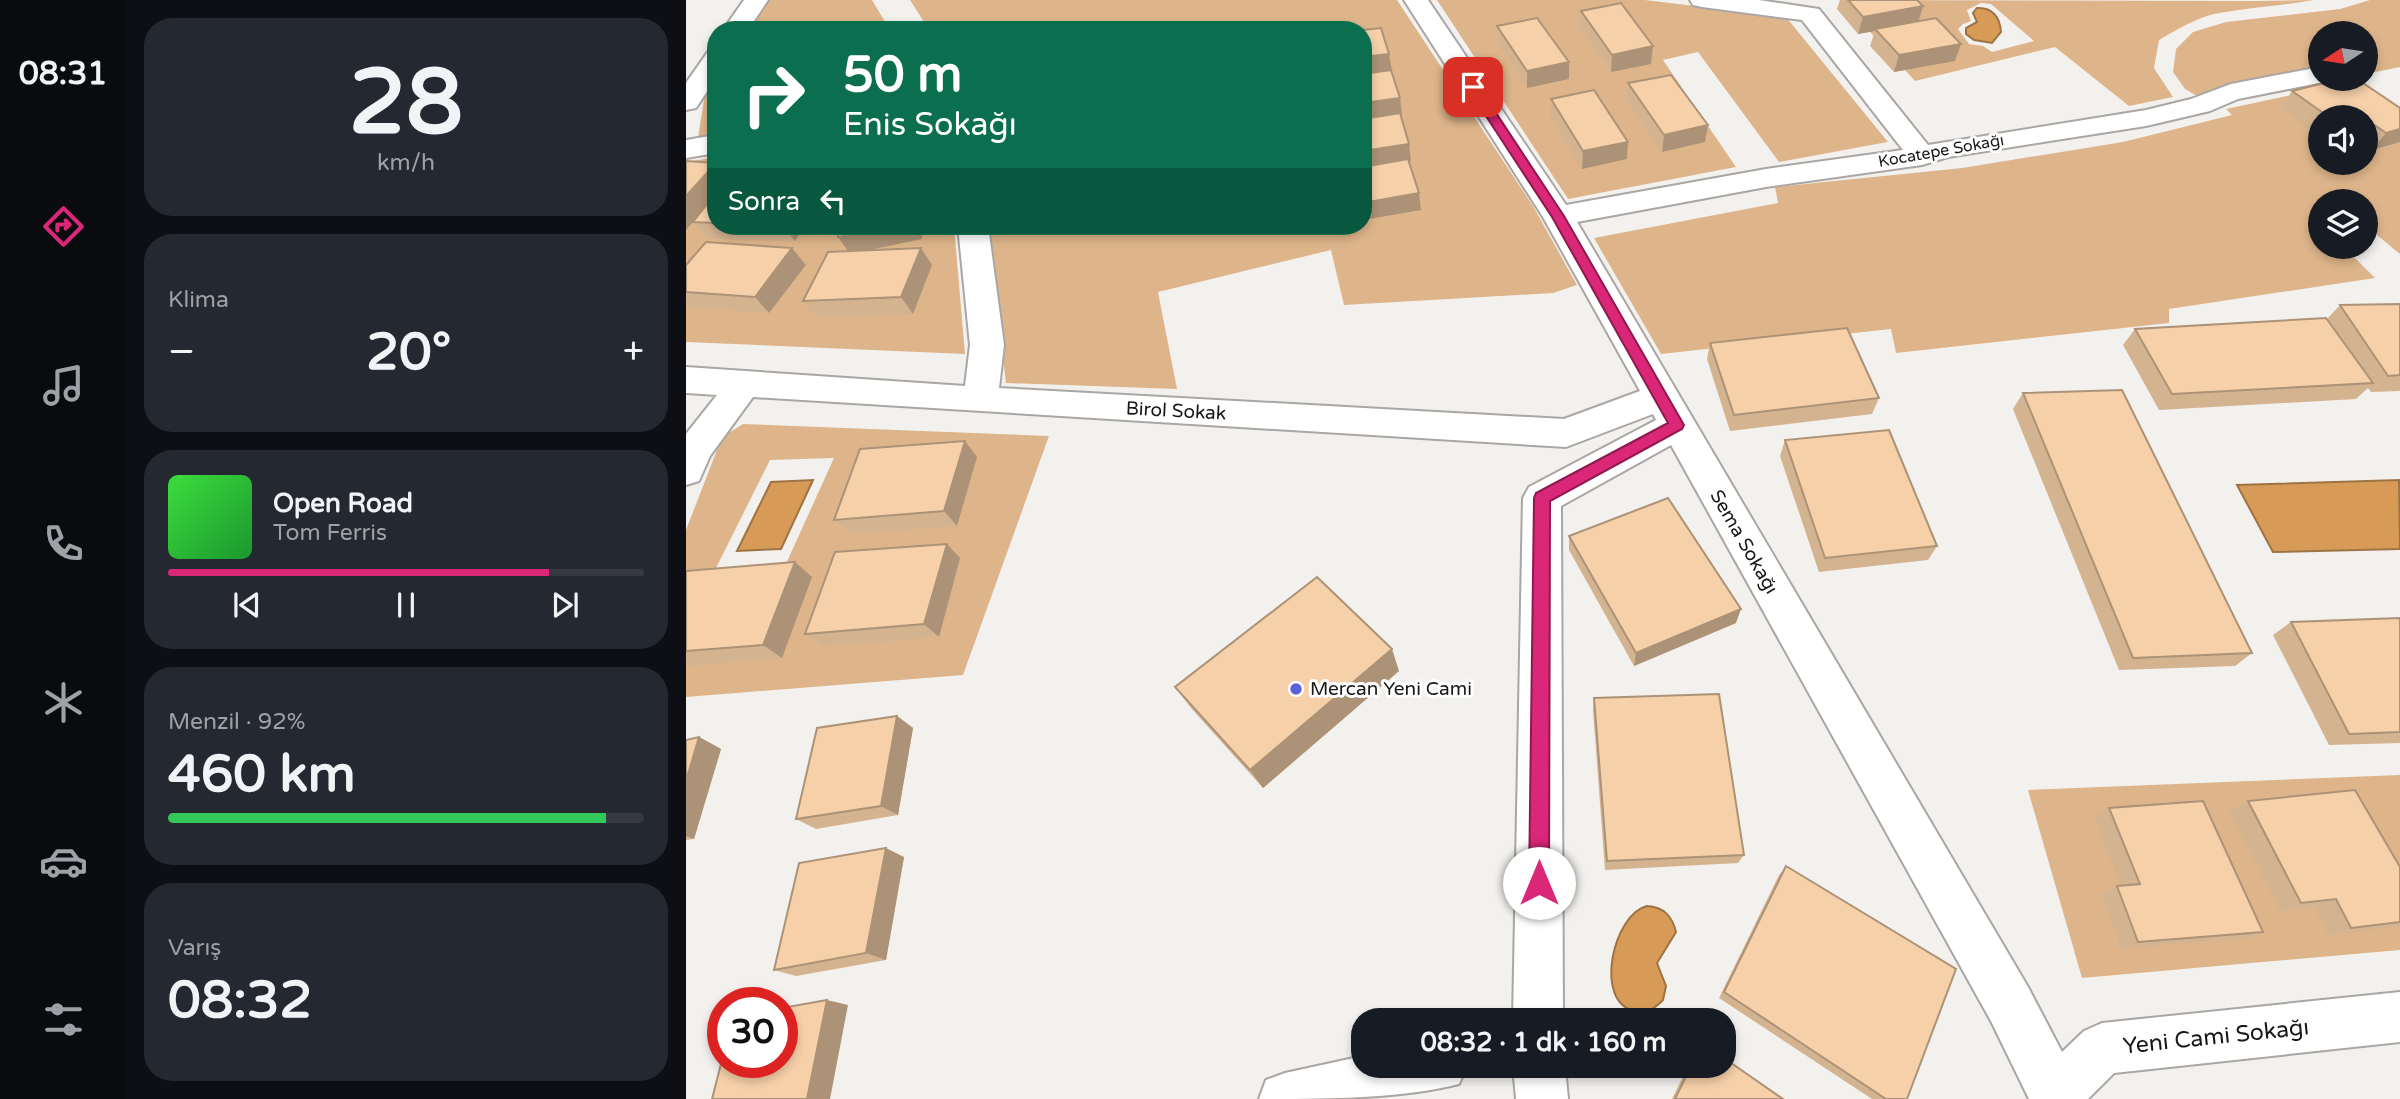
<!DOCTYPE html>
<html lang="tr">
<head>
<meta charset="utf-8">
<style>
  body { margin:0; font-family:"Varela Round",sans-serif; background:#242831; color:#f1f3f6; height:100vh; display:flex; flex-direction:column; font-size:26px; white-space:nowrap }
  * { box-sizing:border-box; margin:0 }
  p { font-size:23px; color:#9ea1a6 }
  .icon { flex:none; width:38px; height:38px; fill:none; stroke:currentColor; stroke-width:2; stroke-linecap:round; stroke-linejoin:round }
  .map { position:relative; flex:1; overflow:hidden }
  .sheet { display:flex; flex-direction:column; gap:18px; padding:18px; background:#0d0f14; width:560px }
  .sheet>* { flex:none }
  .top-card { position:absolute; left:21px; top:21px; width:665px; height:214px; border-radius:28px; box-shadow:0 4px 10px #0003; background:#0b6e4f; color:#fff; overflow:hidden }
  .needle { width:46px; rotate:258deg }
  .controls { position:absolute; left:1622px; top:21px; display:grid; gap:14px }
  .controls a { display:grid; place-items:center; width:70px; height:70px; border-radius:50%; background:#171b24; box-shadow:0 4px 10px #0003; font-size:35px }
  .speed { position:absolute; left:21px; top:987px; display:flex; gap:14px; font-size:35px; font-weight:700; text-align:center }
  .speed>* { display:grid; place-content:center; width:91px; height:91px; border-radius:50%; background:#171b24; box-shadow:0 4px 10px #0003; line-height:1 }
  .speed .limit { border:10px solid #d22; background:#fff; color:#111 }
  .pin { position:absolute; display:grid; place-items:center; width:60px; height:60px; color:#fff; margin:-30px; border-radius:14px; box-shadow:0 4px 10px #0006 }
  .me { position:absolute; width:77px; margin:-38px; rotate:0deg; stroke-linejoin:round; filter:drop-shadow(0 0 5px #0008) }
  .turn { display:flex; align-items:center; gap:24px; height:147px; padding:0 21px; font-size:32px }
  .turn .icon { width:91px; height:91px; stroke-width:2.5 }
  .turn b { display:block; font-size:49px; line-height:60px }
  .then { display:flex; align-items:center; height:66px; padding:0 21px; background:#0003; gap:14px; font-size:26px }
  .big { font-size:52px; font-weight:700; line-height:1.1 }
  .sheet .widget { flex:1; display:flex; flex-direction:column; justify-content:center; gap:10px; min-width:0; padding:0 24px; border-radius:28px; background:#242831 }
  .sheet .dial { align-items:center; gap:0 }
  .dial b { font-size:91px; line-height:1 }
  .song { display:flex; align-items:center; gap:21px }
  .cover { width:84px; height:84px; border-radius:10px; background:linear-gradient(135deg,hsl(120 70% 55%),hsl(130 70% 35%)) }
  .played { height:7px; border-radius:4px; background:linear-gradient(90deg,#db2777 80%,#363941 80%) }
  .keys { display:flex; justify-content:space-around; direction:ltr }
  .heat { display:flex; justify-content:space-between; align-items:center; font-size:38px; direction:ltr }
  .charge { height:10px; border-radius:5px; background:linear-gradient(90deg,#34c759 92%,#363941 0) }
  .trip { position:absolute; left:665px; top:1008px; width:385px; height:70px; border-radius:28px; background:#171b24; box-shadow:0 4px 10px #0003; font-weight:700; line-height:70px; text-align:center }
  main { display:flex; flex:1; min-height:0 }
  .tabs { display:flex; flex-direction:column; width:126px; justify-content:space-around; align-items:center; background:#090b0e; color:#9ea1a6 }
  .tabs .icon { width:49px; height:49px }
  .tabs .on { color:#db2777 }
  .tabs b { font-size:32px; color:#f1f3f6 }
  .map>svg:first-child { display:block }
</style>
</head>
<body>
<main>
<nav class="tabs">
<b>08:31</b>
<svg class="icon on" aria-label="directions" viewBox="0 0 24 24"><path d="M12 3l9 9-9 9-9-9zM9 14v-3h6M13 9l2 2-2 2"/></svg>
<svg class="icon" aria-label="music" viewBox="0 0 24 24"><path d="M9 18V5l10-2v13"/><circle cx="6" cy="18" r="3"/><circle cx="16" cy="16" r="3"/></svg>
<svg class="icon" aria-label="phone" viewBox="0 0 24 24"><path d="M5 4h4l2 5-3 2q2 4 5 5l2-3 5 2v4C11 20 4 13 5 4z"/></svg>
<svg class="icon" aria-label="climate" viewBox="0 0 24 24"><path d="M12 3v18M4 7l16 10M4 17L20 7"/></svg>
<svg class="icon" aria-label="car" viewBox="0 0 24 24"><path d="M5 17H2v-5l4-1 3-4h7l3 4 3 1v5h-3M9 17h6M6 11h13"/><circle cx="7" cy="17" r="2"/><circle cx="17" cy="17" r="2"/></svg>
<svg class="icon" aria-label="filters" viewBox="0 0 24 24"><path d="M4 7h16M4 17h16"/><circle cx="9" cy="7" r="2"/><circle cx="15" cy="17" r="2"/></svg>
</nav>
<section class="sheet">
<div class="widget dial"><b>28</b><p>km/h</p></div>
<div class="widget"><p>Klima</p>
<div class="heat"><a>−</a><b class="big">20°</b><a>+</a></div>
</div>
<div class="widget">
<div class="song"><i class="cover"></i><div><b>Open Road</b><p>Tom Ferris</p></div></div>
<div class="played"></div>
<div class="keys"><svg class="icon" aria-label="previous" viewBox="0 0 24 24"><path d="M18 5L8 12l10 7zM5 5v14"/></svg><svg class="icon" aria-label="pause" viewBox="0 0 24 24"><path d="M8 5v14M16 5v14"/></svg><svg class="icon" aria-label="next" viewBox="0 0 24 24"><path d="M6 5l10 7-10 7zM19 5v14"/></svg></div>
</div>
<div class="widget"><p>Menzil · 92%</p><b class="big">460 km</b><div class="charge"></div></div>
<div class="widget"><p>Varış</p><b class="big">08:32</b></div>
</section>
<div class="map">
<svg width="1714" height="1099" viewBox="0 0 1714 1099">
  <rect width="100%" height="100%" fill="#f3f1ee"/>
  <!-- green -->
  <g fill="#deb58b" fill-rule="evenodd">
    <polygon points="81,0 186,0 204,30 61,30"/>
    <polygon points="224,0 711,0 847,206 891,285 867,293 658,305 645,250 472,292 491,389 320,383 301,226 677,226 677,30 243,30"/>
    <polygon points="751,0 959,0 1100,17 1202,142 1093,162 1012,52 977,60 1050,167 882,199"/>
    <path d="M1155,0L1569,1L1628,0C1596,6 1565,7 1533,13C1511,17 1492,29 1473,40L1468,68L1487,97L1443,106L1369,47L1229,81ZM1295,3L1305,4L1348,41L1306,52L1297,46L1283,44L1272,29L1277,24L1285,21L1281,10Z"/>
    <polygon points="1684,0 1714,0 1714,67 1680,74 1680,33 1634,33 1634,68 1541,87 1511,96 1499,89 1487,72 1490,49 1507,32 1540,22 1654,9"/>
    <polygon points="30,77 30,136 12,138 19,93"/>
    <path d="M1652,85L1714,126V254L1680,226V201H1634L1632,222L1634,247H1658L1689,278L1483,309V323L1210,353L1205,329L975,354L908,238L1092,203L1089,187L1276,168L1437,142L1546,115L1540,109ZM1634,117H1680V163H1634Z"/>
    <polygon points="30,157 30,226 268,226 279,354 0,342 0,162"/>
    <path d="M57,424L363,436L277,675L0,697V530L36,437ZM148,458L99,566L30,568L84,460Z"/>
    <polygon points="1714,775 1714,950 1396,978 1342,790"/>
  </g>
  <!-- water -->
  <g fill="#d89b57" stroke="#9e7344" stroke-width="2">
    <path d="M1291,8C1306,7 1314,17 1315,32L1306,43L1288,40L1280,34V28L1291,22L1287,13Z"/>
    <polygon points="127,480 95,549 51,551 85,482"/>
    <polygon points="1713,480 1714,549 1587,552 1551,485"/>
    <path d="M961,906C978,907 986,916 990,932L971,963L980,986L977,1000C968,1009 961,1014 949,1011C907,1003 927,914 961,906Z"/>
  </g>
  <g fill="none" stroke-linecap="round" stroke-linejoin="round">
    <defs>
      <g id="street">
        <polygon points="58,0 82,0 62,30 37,30"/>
        <polygon points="718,0 742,0 880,205 1080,169 1217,150 1116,20 1016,7 1007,5 1004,0 1073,0 1133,9 1242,145 1460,110 1505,99 1545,84 1634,67 1634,79 1645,79 1643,81 1552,99 1524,111 1460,126 1262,157 1236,165 1080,187 891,222 1342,987 1376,1052 1398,1031 1416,1023 1714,992 1714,1042 1428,1073 1402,1099 1343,1099 1306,1023 985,445 875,506 877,1020 827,1020 837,498 843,487 970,420 967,414 880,447 67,397 24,456 13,481 0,485 0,434 31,395 0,393 0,367 279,386 284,345 272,226 302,226 318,345 313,388 878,419 954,391 857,217"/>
        <polygon points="30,50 30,78 10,108 0,110 0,83 21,53"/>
        <polygon points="30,135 30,153 0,158 0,140"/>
        <path d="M677,1056V1066H781L773,1084C714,1099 637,1099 573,1099L580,1080L599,1073Z"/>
        <polygon points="827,1066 879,1066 882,1099 830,1099"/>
      </g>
    </defs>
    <!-- street casing -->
    <use href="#street" stroke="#a9a6a4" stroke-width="4"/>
    <!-- street -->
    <use href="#street" fill="#fff" fill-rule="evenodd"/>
  </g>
  <!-- wall -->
  <g fill="#d4b391">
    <polygon points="1154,0 1231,0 1237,6 1232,22 1269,61 1208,72 1184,46 1189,31 1172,34 1151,9"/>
    <polygon points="895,11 965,64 925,72 894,28"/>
    <polygon points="811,26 883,62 883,79 841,88 812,43"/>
    <polygon points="942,83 1022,125 1019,142 976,152 941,101"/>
    <polygon points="1606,91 1714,108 1714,142 1686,150 1680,146 1680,117 1634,117 1634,138 1595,108"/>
    <polygon points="865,99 941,159 896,169 864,116"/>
    <polygon points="30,163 30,226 119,226 109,241 22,239 7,222 10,218"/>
    <polygon points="153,226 236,226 236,239 181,250 235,248 246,265 227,314 131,318 117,301 162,251"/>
    <polygon points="0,265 120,265 83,313 0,307"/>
    <polygon points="1714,304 1714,391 1685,392 1682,388 1670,399 1473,410 1437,345 1449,329 1641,319 1654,305"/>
    <polygon points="1024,343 1193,398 1186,414 1044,431 1021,359"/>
    <polygon points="1337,393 1566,653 1549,666 1433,670 1327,409"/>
    <polygon points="1099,440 1251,546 1242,560 1133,572 1094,456"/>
    <polygon points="291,457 271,526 164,534 148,520"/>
    <polygon points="883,536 1050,623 948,666 883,550"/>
    <polygon points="274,558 253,637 137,647 119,634"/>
    <polygon points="0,571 126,577 96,658 0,666"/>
    <polygon points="1714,618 1714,743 1643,745 1587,635 1605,622"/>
    <polygon points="713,671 577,788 505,708 489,687"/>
    <polygon points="908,698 1058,855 1052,863 919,870 907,710"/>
    <polygon points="211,716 227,728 212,815 130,829 110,819"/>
    <polygon points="13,737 35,749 8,839 0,840 0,740"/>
    <polygon points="1562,801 1714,867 1714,926 1642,935 1628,907 1594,911 1543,811"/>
    <polygon points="1423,808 1577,932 1556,939 1435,948 1416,894 1431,886 1435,886 1408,818"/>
    <polygon points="218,857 200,960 110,976 88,970"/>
    <polygon points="1100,866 1221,1099 1186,1099 1033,998 1093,875"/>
    <polygon points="1002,1066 1038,1066 1097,1099 986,1099"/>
  </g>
  <!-- shaded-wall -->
  <g fill="#ac9276">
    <polygon points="1237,6 1232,23 1189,29 1189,31 1172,34 1177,17"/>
    <polygon points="1275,44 1269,61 1208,72 1213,55"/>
    <polygon points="967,46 965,64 925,72 926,55"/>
    <polygon points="703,54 706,71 677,75 677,57"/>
    <polygon points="883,62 883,79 841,88 841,71"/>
    <polygon points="714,98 716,115 677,121 677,103"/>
    <polygon points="1022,125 1019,142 976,152 978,135"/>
    <polygon points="1714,129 1714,142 1686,150 1700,133"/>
    <polygon points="942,142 941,159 896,169 897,151"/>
    <polygon points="723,144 725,161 677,169 677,151"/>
    <polygon points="30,163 30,196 0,230 0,196"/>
    <polygon points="733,193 735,210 677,220 677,203"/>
    <polygon points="97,226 119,226 109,241"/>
    <polygon points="208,226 236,226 236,239 164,254 152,237"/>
    <polygon points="106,248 120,265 83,313 69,297"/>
    <polygon points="235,248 246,265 227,314 215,297"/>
    <polygon points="279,441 291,457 271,526 258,511"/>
    <polygon points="261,544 274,558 253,637 238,624"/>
    <polygon points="109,562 126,577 96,658 77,645"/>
    <polygon points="1055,609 1050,623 948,666 950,653"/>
    <polygon points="706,649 713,671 577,788 564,770"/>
    <polygon points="211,716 227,728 212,815 195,806"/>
    <polygon points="13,737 35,749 8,839 0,836 0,781"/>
    <polygon points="200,848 218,857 200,960 180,953"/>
    <polygon points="141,1000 162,1005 144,1099 121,1099"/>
  </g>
  <!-- building -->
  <g fill="#f6d0a9" stroke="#ac9276" stroke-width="2">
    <polygon points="1162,0 1231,0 1237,6 1177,17"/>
    <polygon points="935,3 967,46 926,55 895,11"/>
    <polygon points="851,18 883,62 841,71 811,26"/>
    <polygon points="1250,18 1275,44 1213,55 1189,29"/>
    <polygon points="695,28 703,54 677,57 677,30"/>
    <polygon points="705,70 714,98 677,103 677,74"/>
    <polygon points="985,75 1022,125 978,135 942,83"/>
    <polygon points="1654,79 1671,79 1714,108 1714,129 1700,133 1680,119 1680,117 1676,116 1670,117 1643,117 1606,91"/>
    <polygon points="908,90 942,142 897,151 865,99"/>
    <polygon points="714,113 723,144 677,151 677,119"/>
    <polygon points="722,159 733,193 677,203 677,167"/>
    <polygon points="0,161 30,163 0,196"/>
    <polygon points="30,193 30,223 7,222"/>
    <polygon points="153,226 208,226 152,237"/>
    <polygon points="20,242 106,248 69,297 0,292 0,265"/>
    <polygon points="235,248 215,297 117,301 142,252"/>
    <polygon points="1714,304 1714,375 1702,376 1654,305"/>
    <polygon points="1640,318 1687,383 1486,394 1449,329"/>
    <polygon points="1161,328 1193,398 1048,415 1024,343"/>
    <polygon points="1436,390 1566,653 1447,658 1337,393"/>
    <polygon points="1203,430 1251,546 1139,558 1099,440"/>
    <polygon points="279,441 258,511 148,520 174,449"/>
    <polygon points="982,498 1055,609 950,653 883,536"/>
    <polygon points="261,544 238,624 119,634 149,552"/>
    <polygon points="109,562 77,645 0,651 0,571"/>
    <polygon points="631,577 706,649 564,770 489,687"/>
    <polygon points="1714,618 1714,732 1663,734 1605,622"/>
    <polygon points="1033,694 1058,855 921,861 908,698"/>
    <polygon points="211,716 195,806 110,819 131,728"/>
    <polygon points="13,737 0,781 0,740"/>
    <polygon points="1669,790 1714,867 1714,922 1665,928 1650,899 1615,903 1562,801"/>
    <polygon points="1517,801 1577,932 1452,942 1431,886 1454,884 1423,808"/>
    <polygon points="200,848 180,953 88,970 113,863"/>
    <polygon points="1100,866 1270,969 1221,1099 1200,1099 1038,992"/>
    <polygon points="141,1000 121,1099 26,1099 37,1056 37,1062 96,1062 96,1008"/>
    <polygon points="1038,1058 1097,1099 989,1099 1005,1066 1038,1066"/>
  </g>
  <!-- route -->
  <polygon fill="#db2777" stroke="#8e194d" stroke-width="2" points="783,84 791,84 878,216 998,425 996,429 864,501 863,883 860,890 853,892 846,890 843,883 848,498 850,493 982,423 866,217 781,87"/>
  <!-- markers -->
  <circle fill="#5c61d9" stroke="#fffefe" stroke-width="2.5" cx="610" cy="689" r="7"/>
  <g text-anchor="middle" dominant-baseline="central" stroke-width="6" stroke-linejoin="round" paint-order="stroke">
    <!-- far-street labels -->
    <g font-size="16" fill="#181716" stroke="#fffefe">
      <text transform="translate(1255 151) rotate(-10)">Kocatepe Sokağı</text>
    </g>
    <!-- street labels -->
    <g font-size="19" fill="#181716" stroke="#fffefe">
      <text transform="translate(490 411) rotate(3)">Birol Sokak</text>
      <text transform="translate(1058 542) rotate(60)">Sema Sokağı</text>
    </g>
    <!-- poi labels -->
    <g font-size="19" fill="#181716" stroke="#fffefe" text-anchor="start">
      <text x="624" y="689">Mercan Yeni Cami</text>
    </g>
    <!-- near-street labels -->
    <g font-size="23" fill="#181716" stroke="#fffefe">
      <text transform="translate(1530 1037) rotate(-6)">Yeni Cami Sokağı</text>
    </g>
  </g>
</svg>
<div class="controls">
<a><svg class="needle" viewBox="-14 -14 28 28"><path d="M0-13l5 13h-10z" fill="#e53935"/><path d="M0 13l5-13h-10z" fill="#9ea1a6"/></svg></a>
<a><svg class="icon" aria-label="sound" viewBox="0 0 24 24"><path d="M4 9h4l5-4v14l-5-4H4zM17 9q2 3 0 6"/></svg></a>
<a><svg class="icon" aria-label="layers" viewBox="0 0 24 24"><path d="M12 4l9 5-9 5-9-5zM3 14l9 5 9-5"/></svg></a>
</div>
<div class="speed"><div class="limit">30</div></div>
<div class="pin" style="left:787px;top:87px;background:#d93025"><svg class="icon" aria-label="arrive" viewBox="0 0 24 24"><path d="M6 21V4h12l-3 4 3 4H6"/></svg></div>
<svg class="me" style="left:853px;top:883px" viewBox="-20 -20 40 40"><circle r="19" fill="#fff"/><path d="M0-13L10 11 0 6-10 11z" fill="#db2777"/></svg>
<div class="trip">08:32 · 1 dk · 160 m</div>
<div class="top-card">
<div class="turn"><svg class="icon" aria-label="right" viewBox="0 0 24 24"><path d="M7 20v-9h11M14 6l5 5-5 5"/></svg><div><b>50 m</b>Enis Sokağı</div></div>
<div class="then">Sonra<svg class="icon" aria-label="left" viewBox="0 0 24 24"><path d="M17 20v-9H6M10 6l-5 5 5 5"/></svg></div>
</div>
</div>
</main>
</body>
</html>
